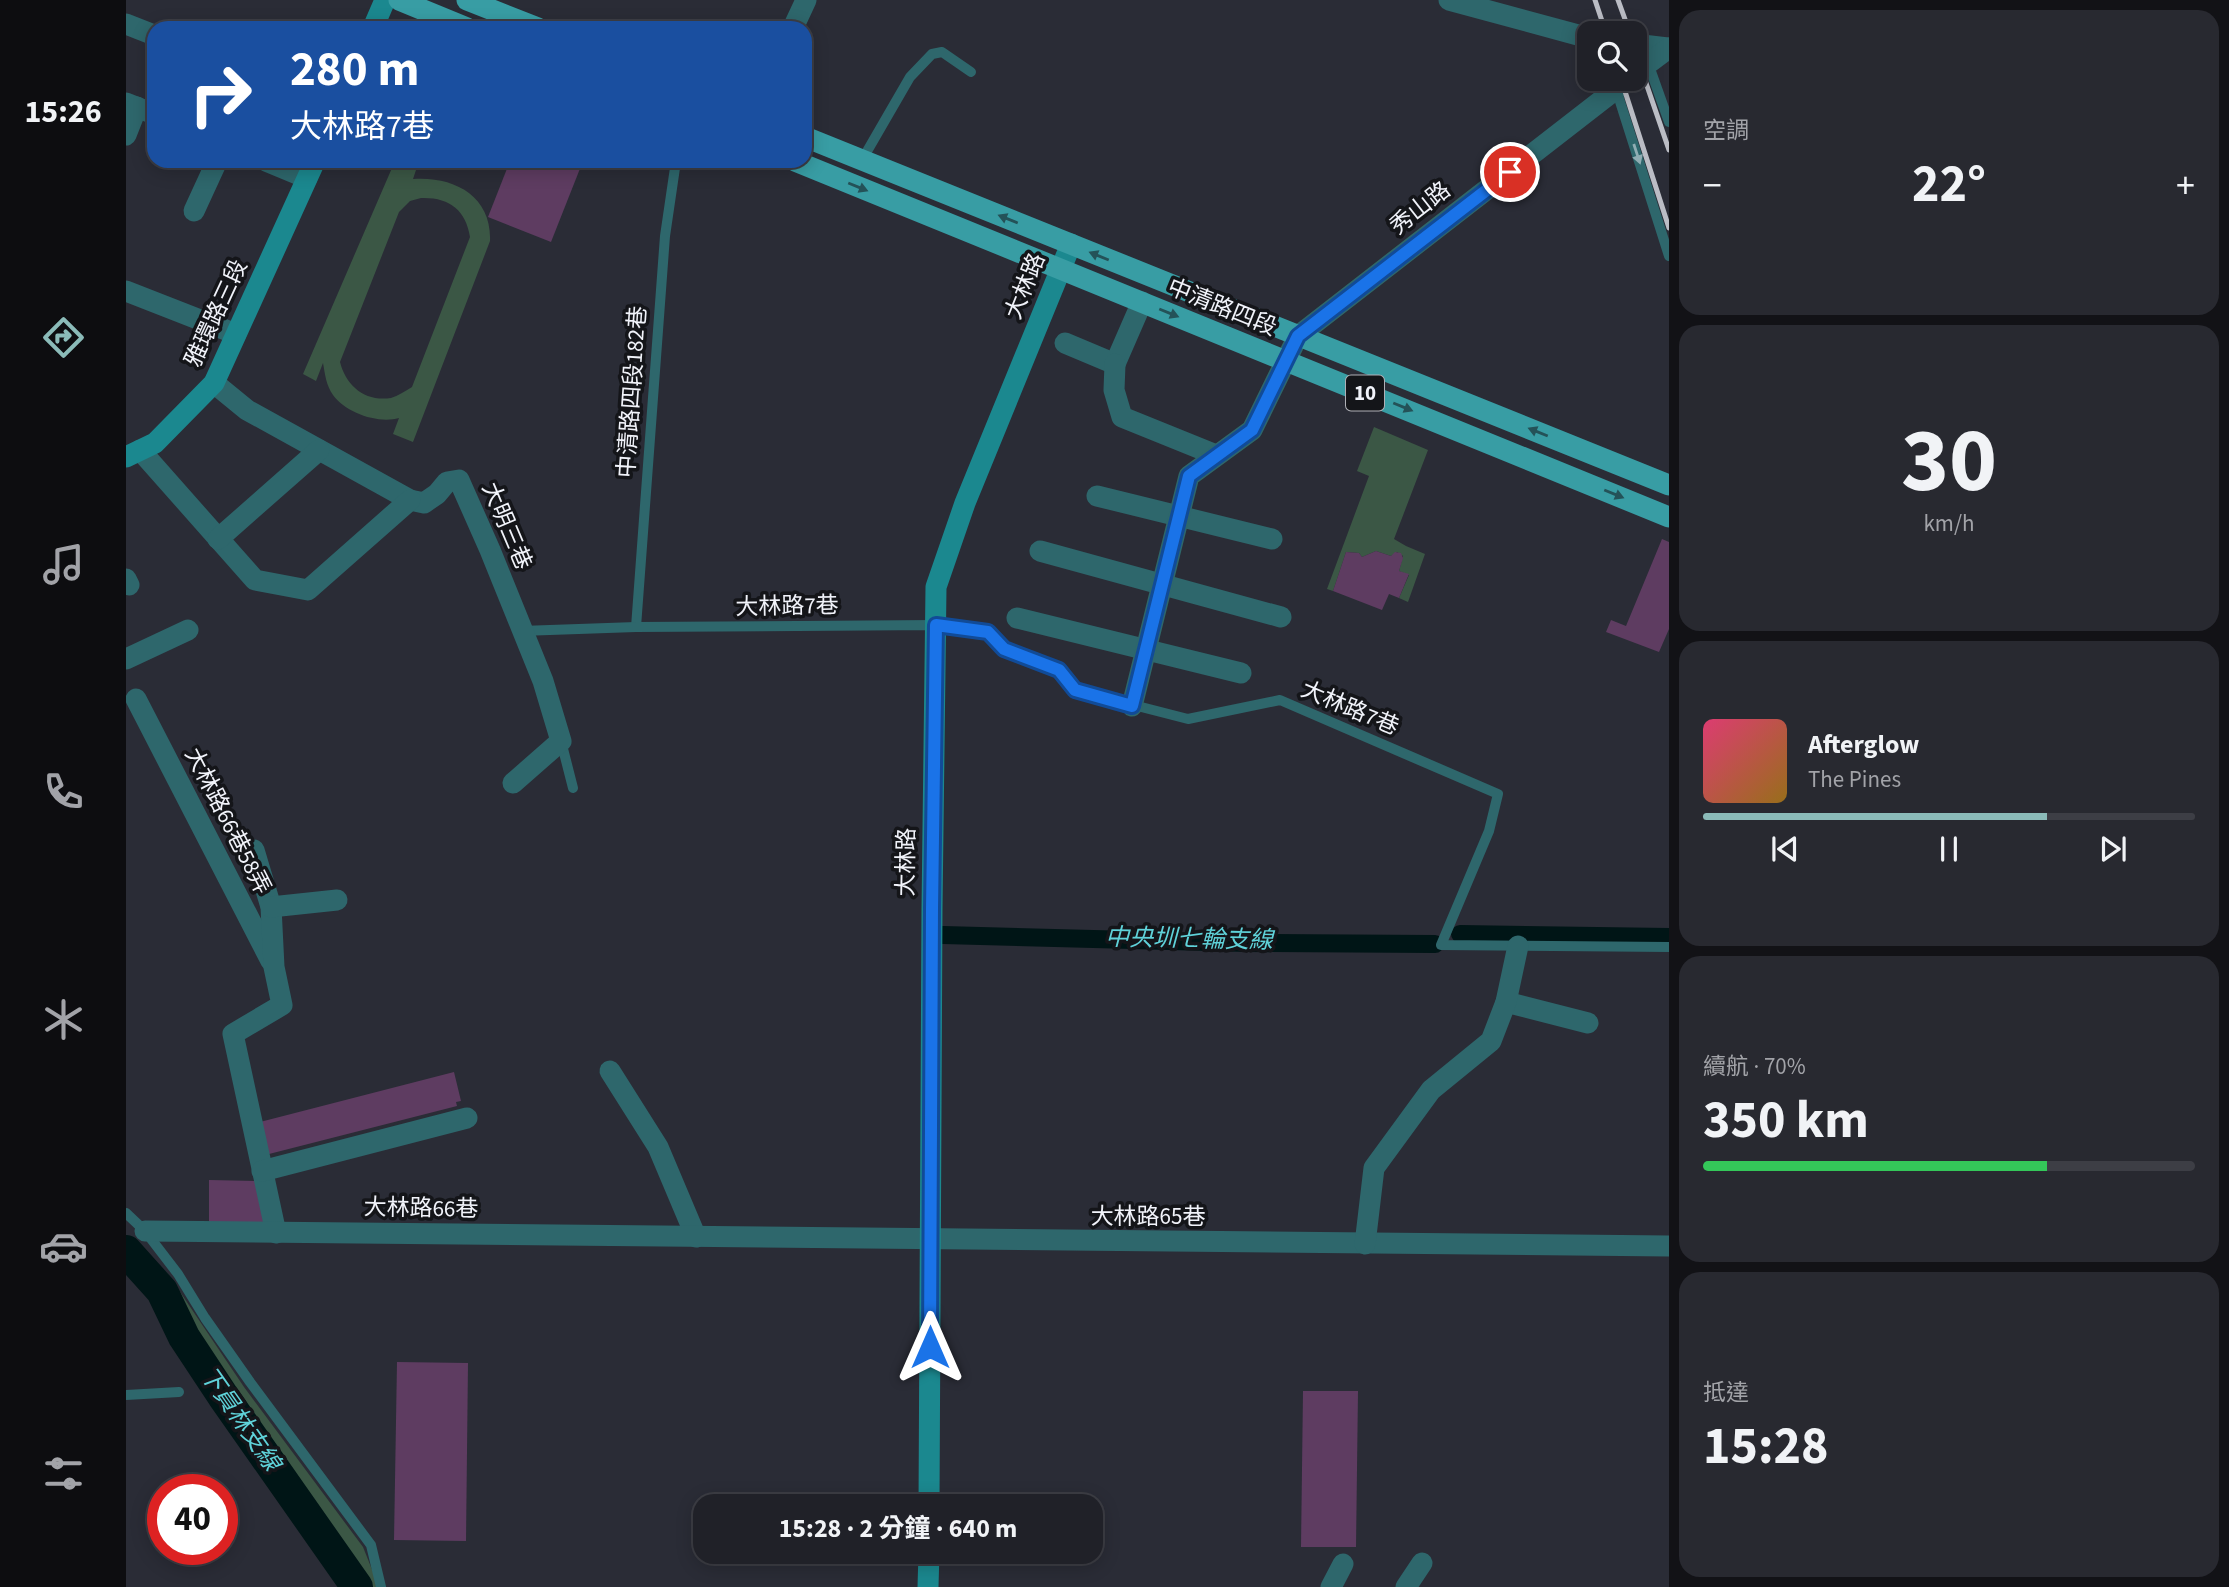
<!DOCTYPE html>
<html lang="zh-TW">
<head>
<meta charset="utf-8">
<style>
  body { margin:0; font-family:"Source Sans 3","Noto Sans TC",sans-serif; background:#282930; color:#f1f3f6; height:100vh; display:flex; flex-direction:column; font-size:26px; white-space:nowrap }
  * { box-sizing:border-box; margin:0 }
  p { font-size:23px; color:#a2a3a8 }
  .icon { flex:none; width:38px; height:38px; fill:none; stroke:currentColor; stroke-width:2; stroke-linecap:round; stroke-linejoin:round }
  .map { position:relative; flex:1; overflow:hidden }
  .panel { display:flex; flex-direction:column; gap:10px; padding:10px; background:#121216; width:560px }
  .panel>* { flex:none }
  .guide { position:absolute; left:21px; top:21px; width:665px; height:147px; border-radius:21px; box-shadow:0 4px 18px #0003,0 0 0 2px #3d3e45; background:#1a4fa0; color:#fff; overflow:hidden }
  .controls { position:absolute; left:1451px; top:21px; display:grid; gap:14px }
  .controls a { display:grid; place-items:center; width:70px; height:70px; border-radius:14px; background:#202128; box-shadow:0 4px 18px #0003,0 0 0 2px #3d3e45; font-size:35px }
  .speed { position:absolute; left:21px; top:1474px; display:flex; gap:14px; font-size:35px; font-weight:700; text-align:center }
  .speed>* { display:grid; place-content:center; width:91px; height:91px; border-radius:50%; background:#202128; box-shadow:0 4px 18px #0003,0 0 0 2px #3d3e45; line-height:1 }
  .speed .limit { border:10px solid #d22; background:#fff; color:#111 }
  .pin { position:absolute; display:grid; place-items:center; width:60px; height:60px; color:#fff; margin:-30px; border:4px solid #fff; border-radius:50%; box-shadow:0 2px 7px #0007 }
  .me { position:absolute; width:77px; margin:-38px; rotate:0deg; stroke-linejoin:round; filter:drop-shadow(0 0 5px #0008) }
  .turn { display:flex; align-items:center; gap:24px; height:147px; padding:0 28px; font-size:32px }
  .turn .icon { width:91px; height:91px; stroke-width:2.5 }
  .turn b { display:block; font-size:49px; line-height:60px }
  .big { font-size:52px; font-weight:700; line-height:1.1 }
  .panel .card { flex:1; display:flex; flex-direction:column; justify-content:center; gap:10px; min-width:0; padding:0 24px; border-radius:21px; background:#282930 }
  .panel .dial { align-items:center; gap:0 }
  .dial b { font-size:91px; line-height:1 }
  .song { display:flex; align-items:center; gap:21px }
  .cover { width:84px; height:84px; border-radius:10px; background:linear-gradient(135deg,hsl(340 70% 55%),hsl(40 70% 35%)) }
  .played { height:7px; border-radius:4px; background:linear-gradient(90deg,#8bbbb9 70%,#3d3e45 70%) }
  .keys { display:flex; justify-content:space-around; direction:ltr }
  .heat { display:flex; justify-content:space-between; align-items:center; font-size:38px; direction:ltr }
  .charge { height:10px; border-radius:5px; background:linear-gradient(90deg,#34c759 70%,#3d3e45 0) }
  .trip { position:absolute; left:567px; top:1494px; width:410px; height:70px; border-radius:21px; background:#202128; box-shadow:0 4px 18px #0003,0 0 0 2px #3d3e45; font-weight:700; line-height:70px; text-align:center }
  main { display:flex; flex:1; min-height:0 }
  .tabs { display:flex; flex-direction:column; width:126px; justify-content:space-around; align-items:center; background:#0d0d10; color:#a2a3a8 }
  .tabs .icon { width:49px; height:49px }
  .tabs .current { color:#8bbbb9 }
  .tabs b { font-size:32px; color:#f1f3f6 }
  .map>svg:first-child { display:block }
</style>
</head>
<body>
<main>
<nav class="tabs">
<b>15:26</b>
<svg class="icon current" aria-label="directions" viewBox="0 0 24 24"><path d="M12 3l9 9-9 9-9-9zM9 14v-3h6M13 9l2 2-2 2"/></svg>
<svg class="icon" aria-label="music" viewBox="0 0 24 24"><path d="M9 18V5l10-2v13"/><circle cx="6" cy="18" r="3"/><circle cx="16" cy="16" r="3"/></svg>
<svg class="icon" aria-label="phone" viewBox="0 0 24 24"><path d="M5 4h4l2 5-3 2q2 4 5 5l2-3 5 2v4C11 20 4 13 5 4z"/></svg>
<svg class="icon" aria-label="climate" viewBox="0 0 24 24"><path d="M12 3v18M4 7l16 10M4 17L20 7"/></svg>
<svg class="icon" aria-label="car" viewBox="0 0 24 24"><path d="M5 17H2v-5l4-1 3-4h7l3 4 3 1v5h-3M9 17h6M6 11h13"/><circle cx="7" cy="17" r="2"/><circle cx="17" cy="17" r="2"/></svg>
<svg class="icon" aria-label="filters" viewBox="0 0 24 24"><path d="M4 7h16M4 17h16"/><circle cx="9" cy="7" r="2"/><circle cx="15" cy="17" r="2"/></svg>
</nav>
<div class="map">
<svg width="1543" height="1587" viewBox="0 0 1543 1587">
  <rect width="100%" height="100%" fill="#2a2c36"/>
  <!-- green -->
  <g fill="#3b5745" fill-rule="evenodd">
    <path d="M269,161H293L287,179C328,176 366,196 364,241L287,442L267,434L273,418C252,424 220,413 207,395C200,385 199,374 197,363L190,381L177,374ZM295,198C323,197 340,210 344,237L286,387C279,391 272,396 265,398C239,402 220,386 214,362L273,212L284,201Z"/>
    <polygon points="1248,427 1302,450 1268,539 1280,546 1299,554 1282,602 1273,598 1283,575 1273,571 1277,556 1271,552 1265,556 1250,551 1236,557 1233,553 1220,552 1207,591 1201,589 1243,476 1231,471"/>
    <polygon points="30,1263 42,1274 118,1387 237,1547 253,1587 239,1587 94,1379 74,1347"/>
  </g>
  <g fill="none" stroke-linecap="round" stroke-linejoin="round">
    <!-- canal -->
    <g stroke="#001516" stroke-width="18">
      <polyline points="1334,934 1543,937"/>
      <polyline points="817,935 1122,943 1309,944"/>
    </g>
    <!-- river -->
    <polyline stroke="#001516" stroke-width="32" points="0,1251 36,1291 58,1337 97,1396 231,1587"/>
  </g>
  <!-- building -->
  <g fill="#5e3c61">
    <polygon points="384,161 457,161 425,242 362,217"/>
    <polygon points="1536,539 1543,542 1543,629 1533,652 1480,632 1485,620 1500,626"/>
    <polygon points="1250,551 1265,556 1269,552 1275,553 1277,558 1273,571 1283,574 1273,598 1263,594 1256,610 1207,591 1220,552 1233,553 1236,557"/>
    <polygon points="328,1072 335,1101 330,1102 331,1106 143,1154 134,1122"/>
    <polygon points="83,1180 134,1181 138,1227 83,1226"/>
    <polygon points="271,1362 342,1363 340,1541 268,1540"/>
    <polygon points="1177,1391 1232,1391 1230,1547 1175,1547"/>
  </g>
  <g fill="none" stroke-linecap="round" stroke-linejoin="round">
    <!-- lane -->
    <g stroke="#2e676c" stroke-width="10">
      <polyline points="1522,63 1543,122"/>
      <polyline points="1490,89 1543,256"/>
      <polyline points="736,160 784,77 806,54 816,52 845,72"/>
      <polyline points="510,627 539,236 550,161"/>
      <polyline points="395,631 510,627 810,625 862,632 878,649 933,670 949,690 1062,719 1154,700 1372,794 1363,831 1315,945 1543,947"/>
      <polyline points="435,741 447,788"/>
      <polyline points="0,1213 19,1231 52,1274 79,1318 124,1382 245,1545 255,1587"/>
      <polyline points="0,1395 53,1392"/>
    </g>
    <!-- street -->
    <g stroke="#2e676c" stroke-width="21">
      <polyline points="1323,0 1463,38"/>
      <polyline points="0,24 28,35"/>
      <polyline points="667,28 680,0"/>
      <polyline points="1508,44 1543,48"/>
      <polyline points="1508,74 1543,48"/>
      <polyline points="0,103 28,114"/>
      <polyline points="0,135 11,107"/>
      <polyline points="140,161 181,178"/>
      <polyline points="68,211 91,161"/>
      <polyline points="0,291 110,334"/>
      <polyline points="939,343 989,364 1016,302"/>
      <polyline points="989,364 988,390 996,417 1090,455"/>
      <polyline points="88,383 121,410 284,500 298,503 311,494 321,482 333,480 364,550 417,681 435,741 387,783"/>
      <polyline points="14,450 129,580 182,590 284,500"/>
      <polyline points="971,496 1146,539"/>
      <polyline points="92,539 193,450"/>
      <polyline points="914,551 1155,617"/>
      <polyline points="0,579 3,585"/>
      <polyline points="891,618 1115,673"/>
      <polyline points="0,659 62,630"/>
      <polyline points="10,699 145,961"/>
      <polyline points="1006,706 1063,476 1126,430 1172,336 1503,79"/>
      <polyline points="128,850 145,907 148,967 156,1005 107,1034 150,1233"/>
      <polyline points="145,907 211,900"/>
      <polyline points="1380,1002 1462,1023"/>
      <polyline points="484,1071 532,1147 570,1237"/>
      <polyline points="136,1171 341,1118"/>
      <polyline points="19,1231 1543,1246"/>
      <polyline points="1239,1244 1248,1168 1305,1090 1365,1041 1380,1002 1392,946"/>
      <polyline points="1205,1587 1217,1564"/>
      <polyline points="1280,1587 1296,1563"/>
    </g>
    <!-- secondary -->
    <g stroke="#1b888f" stroke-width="21">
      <polyline points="247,28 259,0"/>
      <polyline points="0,457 29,443 88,383 189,161"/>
      <polyline points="803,1507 806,909 810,587 839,503 945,244"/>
      <polyline points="802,1587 803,1552"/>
    </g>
    <!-- primary -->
    <g stroke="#389da4" stroke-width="21">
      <polyline points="273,0 341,28"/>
      <polyline points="341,0 412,28"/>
      <polyline points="679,137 1543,485"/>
      <polyline points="669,161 1543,517"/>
    </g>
    <!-- rail -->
    <g stroke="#bbbdc5" stroke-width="5">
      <polyline points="1469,0 1480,33"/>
      <polyline points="1492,0 1504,33"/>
      <polyline points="1508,48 1543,150"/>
      <polyline points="1495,79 1543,228"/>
    </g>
  </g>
  <!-- one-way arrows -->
  <defs><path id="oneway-solid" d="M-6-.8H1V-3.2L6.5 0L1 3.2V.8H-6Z" transform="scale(1.75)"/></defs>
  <use fill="#90adb3" href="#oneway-solid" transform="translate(1511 154) rotate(72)"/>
  <g fill="#245258">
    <use href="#oneway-solid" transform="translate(732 187) rotate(22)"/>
    <use href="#oneway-solid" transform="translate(882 219) rotate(-158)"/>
    <use href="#oneway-solid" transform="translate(973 256) rotate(-158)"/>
    <use href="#oneway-solid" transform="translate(1043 313) rotate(22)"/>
    <use href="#oneway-solid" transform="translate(1277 407) rotate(22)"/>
    <use href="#oneway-solid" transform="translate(1412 432) rotate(-158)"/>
    <use href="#oneway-solid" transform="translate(1488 494) rotate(22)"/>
  </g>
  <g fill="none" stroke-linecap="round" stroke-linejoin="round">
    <defs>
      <polyline id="route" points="804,1347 806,909 810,625 862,632 878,649 933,670 949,690 1006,706 1063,476 1126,430 1172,336 1384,172"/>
    </defs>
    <!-- route casing -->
    <use href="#route" stroke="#114b97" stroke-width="18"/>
    <!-- route -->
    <use href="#route" stroke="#1a73e8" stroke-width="12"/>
  </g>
  <g text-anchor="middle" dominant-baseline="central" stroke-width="7" stroke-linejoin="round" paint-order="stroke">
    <!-- shield labels -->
    <rect fill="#141519" stroke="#afb0b6" stroke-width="2" x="1220" y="375.5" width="38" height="35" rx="5"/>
    <g font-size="21" font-weight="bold" fill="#f1f3fa">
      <text x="1239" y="393">10</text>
    </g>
    <!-- street labels -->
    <g font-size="23" fill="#f1f3fa" stroke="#141519">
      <text transform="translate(1294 208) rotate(-38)">秀山路</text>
      <text transform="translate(899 286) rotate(-68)">大林路</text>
      <text transform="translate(1096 307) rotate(22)">中清路四段</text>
      <text transform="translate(90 313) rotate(-65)">雅環路三段</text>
      <text transform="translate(506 392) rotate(-86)">中清路四段182巷</text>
      <text transform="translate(381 526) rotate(67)">大明三巷</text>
      <text transform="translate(661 606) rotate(-1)">大林路7巷</text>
      <text transform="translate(1224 708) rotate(23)">大林路7巷</text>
      <text transform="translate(102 821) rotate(63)">大林路66巷58弄</text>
      <text transform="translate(780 862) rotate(-89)">大林路</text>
      <text transform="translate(295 1208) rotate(1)">大林路66巷</text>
      <text x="1022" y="1216">大林路65巷</text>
    </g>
    <!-- water labels -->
    <g font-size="24" font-style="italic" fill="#5fd2d9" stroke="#141519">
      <text transform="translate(1063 939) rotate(1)">中央圳七輪支線</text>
      <text transform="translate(114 1419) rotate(55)">下員林支線</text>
    </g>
  </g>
</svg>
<div class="controls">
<a><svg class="icon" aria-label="search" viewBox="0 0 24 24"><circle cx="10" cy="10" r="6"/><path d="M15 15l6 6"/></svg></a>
</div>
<div class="speed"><div class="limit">40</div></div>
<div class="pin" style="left:1384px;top:172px;background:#d93025"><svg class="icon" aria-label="arrive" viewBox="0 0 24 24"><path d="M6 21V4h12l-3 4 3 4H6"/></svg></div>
<svg class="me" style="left:804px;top:1347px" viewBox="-20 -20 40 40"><path d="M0-17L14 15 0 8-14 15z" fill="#1a73e8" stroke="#fff" stroke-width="4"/></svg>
<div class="trip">15:28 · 2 分鐘 · 640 m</div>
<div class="guide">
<div class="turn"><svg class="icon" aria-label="right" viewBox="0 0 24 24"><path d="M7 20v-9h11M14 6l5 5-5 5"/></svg><div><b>280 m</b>大林路7巷</div></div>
</div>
</div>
<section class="panel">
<div class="card"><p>空調</p>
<div class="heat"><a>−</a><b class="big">22°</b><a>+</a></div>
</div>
<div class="card dial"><b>30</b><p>km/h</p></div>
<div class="card">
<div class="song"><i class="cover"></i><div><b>Afterglow</b><p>The Pines</p></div></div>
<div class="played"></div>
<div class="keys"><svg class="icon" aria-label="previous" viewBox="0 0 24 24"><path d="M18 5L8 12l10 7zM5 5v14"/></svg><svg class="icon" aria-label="pause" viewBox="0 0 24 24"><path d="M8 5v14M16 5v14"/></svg><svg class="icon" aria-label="next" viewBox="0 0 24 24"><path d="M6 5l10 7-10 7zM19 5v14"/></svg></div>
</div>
<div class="card"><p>續航 · 70%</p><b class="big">350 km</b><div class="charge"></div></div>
<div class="card"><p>抵達</p><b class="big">15:28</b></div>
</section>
</main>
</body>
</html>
